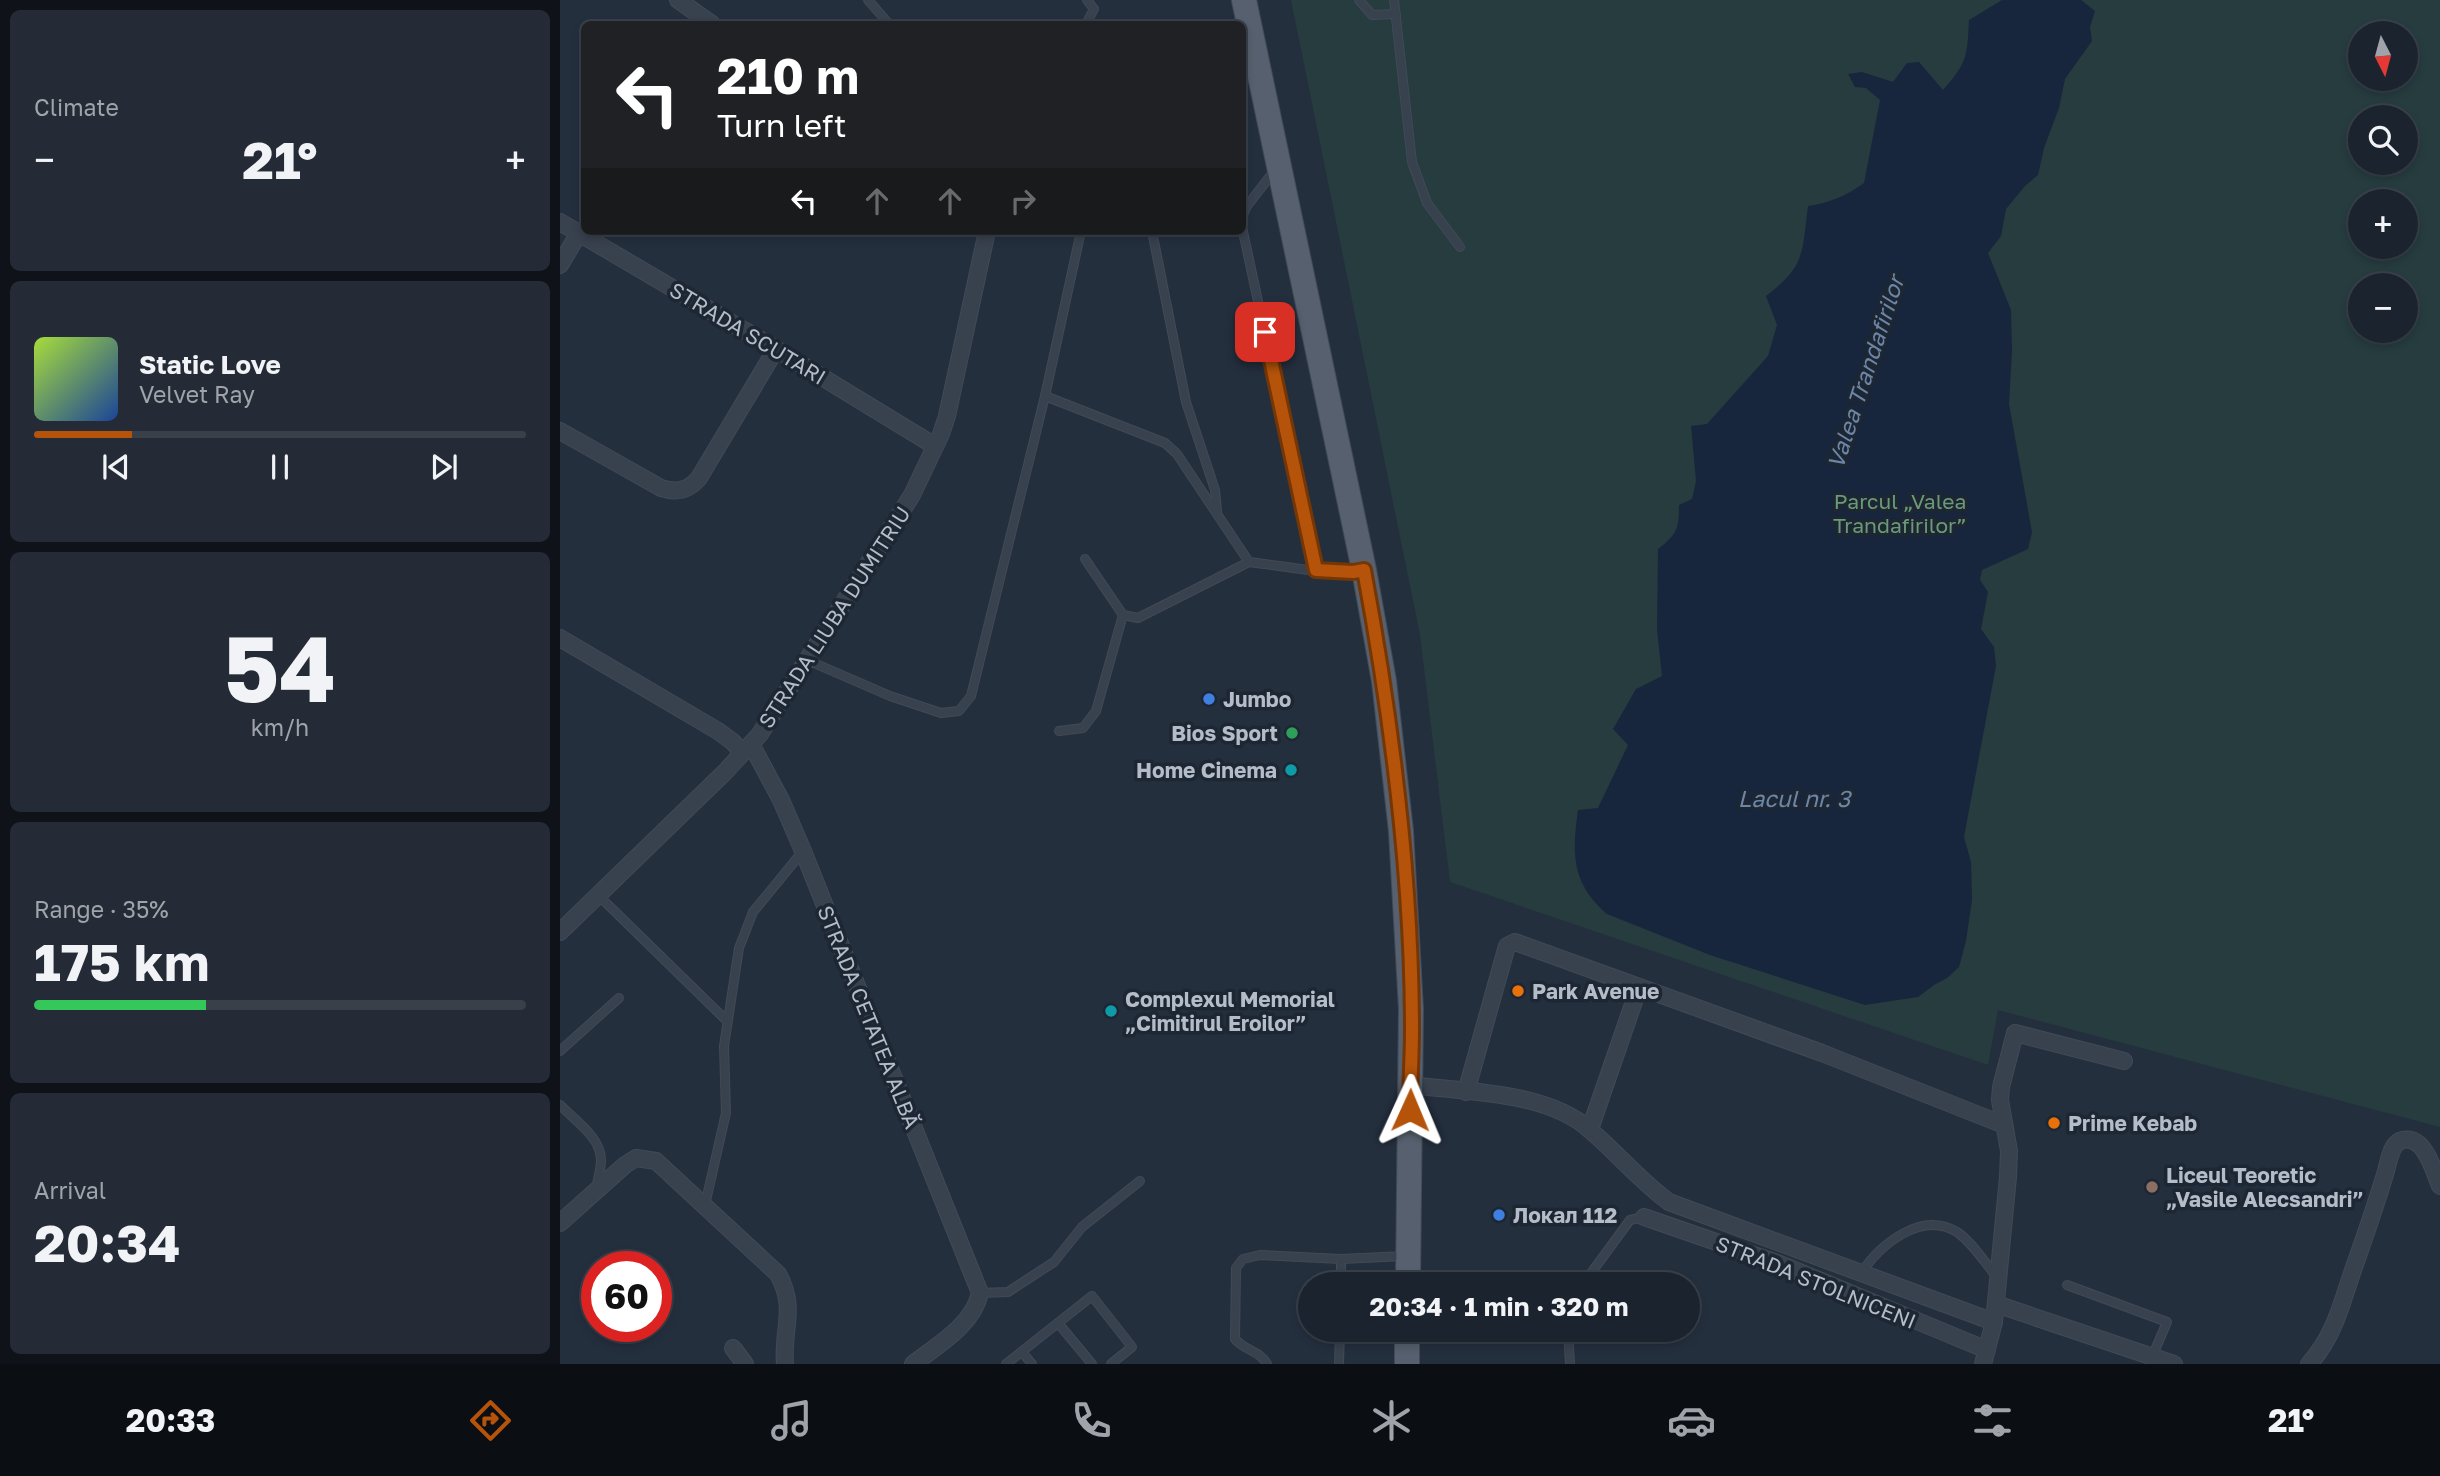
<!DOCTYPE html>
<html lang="en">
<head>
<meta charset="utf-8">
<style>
  body { margin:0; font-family:"Golos Text",sans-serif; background:#242b36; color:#f1f3f6; height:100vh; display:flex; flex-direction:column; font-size:26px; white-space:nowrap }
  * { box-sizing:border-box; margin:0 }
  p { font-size:23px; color:#a0a4aa }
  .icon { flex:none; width:38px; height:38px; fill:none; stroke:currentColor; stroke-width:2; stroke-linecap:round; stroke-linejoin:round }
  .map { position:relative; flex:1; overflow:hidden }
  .drawer { display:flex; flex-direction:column; gap:10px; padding:10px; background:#0f1319; width:560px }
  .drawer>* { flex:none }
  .banner { position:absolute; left:21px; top:21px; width:665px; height:214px; border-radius:10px; box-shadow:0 4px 10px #0003,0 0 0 2px #39404a; background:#202124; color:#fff; overflow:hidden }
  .needle { width:46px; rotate:174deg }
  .controls { position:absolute; left:1788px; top:21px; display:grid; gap:14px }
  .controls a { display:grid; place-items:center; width:70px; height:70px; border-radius:50%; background:#1b232e; box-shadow:0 4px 10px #0003,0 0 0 2px #39404a; font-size:35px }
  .speed { position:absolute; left:21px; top:1251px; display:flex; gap:14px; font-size:35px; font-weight:700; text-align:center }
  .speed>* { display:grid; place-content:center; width:91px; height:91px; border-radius:50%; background:#1b232e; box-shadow:0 4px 10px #0003,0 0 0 2px #39404a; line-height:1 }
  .speed .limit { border:10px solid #d22; background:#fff; color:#111 }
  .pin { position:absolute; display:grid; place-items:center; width:60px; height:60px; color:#fff; margin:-30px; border-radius:14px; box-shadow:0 4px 10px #0006 }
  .me { position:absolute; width:77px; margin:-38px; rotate:1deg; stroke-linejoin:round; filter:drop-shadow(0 0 5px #0008) }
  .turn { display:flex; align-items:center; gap:24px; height:147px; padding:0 21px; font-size:32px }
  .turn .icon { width:91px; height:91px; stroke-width:2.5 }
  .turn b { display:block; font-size:49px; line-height:60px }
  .lanes { display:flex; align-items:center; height:66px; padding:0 21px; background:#0003; justify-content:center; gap:35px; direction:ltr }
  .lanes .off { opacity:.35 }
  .big { font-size:52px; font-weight:700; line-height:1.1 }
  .drawer .widget { flex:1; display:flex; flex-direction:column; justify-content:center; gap:10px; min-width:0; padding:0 24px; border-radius:10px; background:#242b36 }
  .drawer .dial { align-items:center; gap:0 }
  .dial b { font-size:91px; line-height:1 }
  .song { display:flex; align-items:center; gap:21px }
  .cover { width:84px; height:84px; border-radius:10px; background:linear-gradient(135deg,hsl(80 70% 55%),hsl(220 70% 35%)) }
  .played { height:7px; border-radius:4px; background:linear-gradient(90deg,#b45309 20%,#39404a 20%) }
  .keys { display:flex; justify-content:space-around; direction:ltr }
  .heat { display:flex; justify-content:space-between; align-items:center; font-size:38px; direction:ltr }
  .charge { height:10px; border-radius:5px; background:linear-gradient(90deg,#34c759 35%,#39404a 0) }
  .trip { position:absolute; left:738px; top:1272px; width:402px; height:70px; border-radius:35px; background:#1b232e; box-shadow:0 4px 10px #0003,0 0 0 2px #39404a; font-weight:700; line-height:70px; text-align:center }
  .tab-bar { display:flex; height:112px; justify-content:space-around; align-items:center; background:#0b0e12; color:#a0a4aa }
  .tab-bar .icon { width:49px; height:49px }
  .tab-bar .active { color:#b45309 }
  .tab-bar b { font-size:32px; color:#f1f3f6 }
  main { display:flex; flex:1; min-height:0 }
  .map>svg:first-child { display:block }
</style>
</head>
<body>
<main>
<section class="drawer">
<div class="widget"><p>Climate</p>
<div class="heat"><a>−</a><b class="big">21°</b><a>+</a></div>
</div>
<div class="widget">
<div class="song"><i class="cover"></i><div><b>Static Love</b><p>Velvet Ray</p></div></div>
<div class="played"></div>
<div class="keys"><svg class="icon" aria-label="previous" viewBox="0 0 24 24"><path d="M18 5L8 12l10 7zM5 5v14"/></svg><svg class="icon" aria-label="pause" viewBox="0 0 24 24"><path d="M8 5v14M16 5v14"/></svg><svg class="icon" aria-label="next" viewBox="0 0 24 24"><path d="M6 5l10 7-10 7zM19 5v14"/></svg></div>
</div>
<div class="widget dial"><b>54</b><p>km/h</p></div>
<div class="widget"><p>Range · 35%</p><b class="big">175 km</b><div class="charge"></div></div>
<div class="widget"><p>Arrival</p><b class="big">20:34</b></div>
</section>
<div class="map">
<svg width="1880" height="1364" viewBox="0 0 1880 1364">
  <rect width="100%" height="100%" fill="#242f3e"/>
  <!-- green -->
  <path fill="#263c3f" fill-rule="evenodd" d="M731,0H1880V1127L1438,1010L1428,1065L890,882L860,635ZM1801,33H1846V79H1801ZM1801,117H1846V163H1801ZM1801,201H1846V247H1801ZM1801,285H1846V331H1801Z"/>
  <!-- water -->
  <path fill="#17263c" d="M1442,0H1521L1535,11L1530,27L1532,41L1505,79L1499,108L1484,148L1478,175L1465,186L1446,209L1441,236L1428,253L1451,310L1452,351L1449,404L1472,532L1468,549L1422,570L1420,580L1428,592L1421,629L1434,647L1436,666L1404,837L1411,862L1412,900L1406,941L1399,967L1387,978L1374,985L1358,997L1305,1005L1150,955L1047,914C1011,883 1012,853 1018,810L1038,808L1068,745L1053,729L1076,689L1102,676L1097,629L1098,549C1117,535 1119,528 1119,505L1132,499L1136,481L1131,426L1147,424L1208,356L1217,325L1206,296C1246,266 1242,252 1248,206C1269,203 1286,196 1304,183L1320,100L1306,88L1295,87L1288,74L1302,72L1333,82L1347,63L1359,62L1383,90C1408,62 1407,56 1409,20Z"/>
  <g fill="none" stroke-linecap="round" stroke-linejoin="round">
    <defs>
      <g id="service">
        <polyline points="308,0 329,24"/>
        <polyline points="799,0 812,15 836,14"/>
        <polyline points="834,0 852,162 867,203 900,247"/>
        <polyline points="526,24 534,9 527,0"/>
        <polyline points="682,217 687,206 714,171"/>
        <polyline points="682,227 756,570"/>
        <polyline points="592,231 626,402 655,490 657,511"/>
        <path d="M485,396L605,443L617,454L689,562C718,565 775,577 801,570"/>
        <polyline points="525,559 563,615 578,618 689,562"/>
        <polyline points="247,660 330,696 381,713 399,711 411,696 485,396 521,231"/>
        <polyline points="499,731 523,728 536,711 563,615"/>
        <polyline points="37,894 167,1021"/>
        <polyline points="0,1051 59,998"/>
        <path d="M0,1105C14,1120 41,1137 41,1160C41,1169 38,1179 36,1189"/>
        <polyline points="145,1205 166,1113 164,1046 179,948 193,912 243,851"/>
        <path d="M1301,1273C1320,1245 1361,1210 1397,1232C1412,1242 1425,1263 1437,1277"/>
        <polyline points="781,1284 781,1259"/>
        <polyline points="1023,1284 1070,1220 1084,1217"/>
        <polyline points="1507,1285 1607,1322 1592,1357"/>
        <polyline points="420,1293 448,1292 494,1262 522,1227 580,1181"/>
        <polyline points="498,1323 532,1364"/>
        <polyline points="1008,1330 1010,1364"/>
        <polyline points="462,1352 472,1364"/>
        <polyline points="446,1364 532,1296 572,1347 551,1364"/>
        <path d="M707,1364C699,1350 685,1351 675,1339L676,1268L683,1259L700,1255L781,1259L845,1256"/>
        <polyline points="779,1364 780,1330"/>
      </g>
      <g id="minor">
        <polyline points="118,0 152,24"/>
        <polyline points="0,222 216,349 375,446"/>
        <polyline points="0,265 19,233"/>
        <path d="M0,431L101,488C116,493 128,491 139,478L216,349"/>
        <polyline points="0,638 158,731 173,742 182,753"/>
        <path d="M191,744L221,800L243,851L420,1293C413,1325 378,1345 353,1364"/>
        <polyline points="0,932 165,772 200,734 352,495 381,434 387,416 427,231"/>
        <path d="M850,1085C905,1092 987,1091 1030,1130C1057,1153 1080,1181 1109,1202L1434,1322"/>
        <polyline points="906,1092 947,946 955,942 1262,1053 1444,1125"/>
        <polyline points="1030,1129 1079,987"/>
        <polyline points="1084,1217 1220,1264 1427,1350"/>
        <path d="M0,1223L65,1165L76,1158L96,1161L218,1274C237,1308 222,1329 225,1364"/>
        <polyline points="1436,1304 1614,1364"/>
        <polyline points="173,1348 185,1364"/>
        <polyline points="1423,1364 1434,1322 1448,1177 1449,1151 1440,1100 1441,1087 1455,1033 1564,1061"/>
        <path d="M1749,1364C1773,1338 1781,1306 1792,1273C1804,1239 1816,1205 1826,1171C1829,1161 1831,1142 1843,1140C1865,1135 1874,1172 1880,1186"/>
      </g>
      <g id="primary">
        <polyline points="684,0 804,570 824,681 841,831 851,1009 848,1284"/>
        <polyline points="847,1364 847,1330"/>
      </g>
    </defs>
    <!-- service casing -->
    <use href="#service" stroke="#414a57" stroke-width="10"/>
    <!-- minor casing -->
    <use href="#minor" stroke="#414a57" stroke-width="18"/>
    <!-- primary casing -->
    <use href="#primary" stroke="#414a57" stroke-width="26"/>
    <!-- service -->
    <use href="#service" stroke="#38414e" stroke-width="8"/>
    <!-- minor -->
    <use href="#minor" stroke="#38414e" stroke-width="16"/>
    <!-- primary -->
    <use href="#primary" stroke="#56606e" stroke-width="24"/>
  </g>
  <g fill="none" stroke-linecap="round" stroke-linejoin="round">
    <defs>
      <path id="route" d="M705,332L756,570L793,572L804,570C832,721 852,876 852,1030C852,1056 850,1083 850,1110"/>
    </defs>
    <!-- route casing -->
    <use href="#route" stroke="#753606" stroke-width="18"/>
    <!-- route -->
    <use href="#route" stroke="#b45309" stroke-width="12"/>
  </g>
  <!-- markers -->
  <g fill="#3f7fe0" stroke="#1d2633" stroke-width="2.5">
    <circle cx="649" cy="699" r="7"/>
    <circle cx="939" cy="1215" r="7"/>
  </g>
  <circle fill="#2e9e5b" stroke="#1d2633" stroke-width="2.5" cx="732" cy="733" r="7"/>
  <g fill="#0f9aa8" stroke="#1d2633" stroke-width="2.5">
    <circle cx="731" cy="770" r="7"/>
    <circle cx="551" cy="1011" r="7"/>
  </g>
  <g fill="#e8710a" stroke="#1d2633" stroke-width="2.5">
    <circle cx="958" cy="991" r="7"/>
    <circle cx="1494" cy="1123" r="7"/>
  </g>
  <circle fill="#8d6e63" stroke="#1d2633" stroke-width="2.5" cx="1592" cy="1187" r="7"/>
  <g text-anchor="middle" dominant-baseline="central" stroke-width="7" stroke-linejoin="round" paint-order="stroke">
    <!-- street labels -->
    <g font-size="21" fill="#b4bcc9" stroke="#1d2633">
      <text transform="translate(188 333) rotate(31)">STRADA SCUTARI</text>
      <text transform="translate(274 617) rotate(-57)">STRADA LIUBA DUMITRIU</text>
      <text transform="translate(309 1017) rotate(68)">STRADA CETATEA ALBĂ</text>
      <text transform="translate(1256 1282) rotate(22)">STRADA STOLNICENI</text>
    </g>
    <!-- park labels -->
    <g font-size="21" fill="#6b9a76" stroke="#1d2633">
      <text x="1340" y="501">Parcul „Valea<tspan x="1340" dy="24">Trandafirilor”</tspan></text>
    </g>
    <!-- poi labels -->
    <g font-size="21" font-weight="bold" fill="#b4bcc9" stroke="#1d2633" text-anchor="start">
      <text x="663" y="699">Jumbo</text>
      <text x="718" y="733" text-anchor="end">Bios Sport</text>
      <text x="717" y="770" text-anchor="end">Home Cinema</text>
      <text x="972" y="991">Park Avenue</text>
      <text x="565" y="999">Complexul Memorial<tspan x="565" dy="24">„Cimitirul Eroilor”</tspan></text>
      <text x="1508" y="1123">Prime Kebab</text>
      <text x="1606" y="1175">Liceul Teoretic<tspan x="1606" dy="24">„Vasile Alecsandri”</tspan></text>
      <text x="953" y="1215">Локал 112</text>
    </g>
    <!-- water labels -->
    <g font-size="23" font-style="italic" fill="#6d86a8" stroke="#1d2633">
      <text transform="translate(1305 372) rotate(-72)">Valea Trandafirilor</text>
      <text x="1234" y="798">Lacul nr. 3</text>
    </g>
  </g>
</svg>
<div class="controls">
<a><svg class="needle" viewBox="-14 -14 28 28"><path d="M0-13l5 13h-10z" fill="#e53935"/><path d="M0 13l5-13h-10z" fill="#a0a4aa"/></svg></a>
<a><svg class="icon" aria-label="search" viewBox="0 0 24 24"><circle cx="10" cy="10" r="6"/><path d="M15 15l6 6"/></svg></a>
<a>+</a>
<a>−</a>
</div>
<div class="speed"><div class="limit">60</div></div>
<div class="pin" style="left:705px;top:332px;background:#d93025"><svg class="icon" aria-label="arrive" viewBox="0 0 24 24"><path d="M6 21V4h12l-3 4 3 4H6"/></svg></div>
<svg class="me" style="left:850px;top:1110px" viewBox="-20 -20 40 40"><path d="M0-17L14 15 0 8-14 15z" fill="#b45309" stroke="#fff" stroke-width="4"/></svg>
<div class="trip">20:34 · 1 min · 320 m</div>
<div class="banner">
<div class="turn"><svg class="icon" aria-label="left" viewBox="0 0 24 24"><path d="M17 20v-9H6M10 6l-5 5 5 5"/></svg><div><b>210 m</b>Turn left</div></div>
<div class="lanes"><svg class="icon" aria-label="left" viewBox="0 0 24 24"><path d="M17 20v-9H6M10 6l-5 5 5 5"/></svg><svg class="icon off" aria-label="ahead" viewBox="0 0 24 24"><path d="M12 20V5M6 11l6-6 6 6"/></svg><svg class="icon off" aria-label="ahead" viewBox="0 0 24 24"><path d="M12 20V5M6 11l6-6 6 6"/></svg><svg class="icon off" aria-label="right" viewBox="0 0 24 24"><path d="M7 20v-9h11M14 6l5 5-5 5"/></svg></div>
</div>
</div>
</main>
<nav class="tab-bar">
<b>20:33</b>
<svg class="icon active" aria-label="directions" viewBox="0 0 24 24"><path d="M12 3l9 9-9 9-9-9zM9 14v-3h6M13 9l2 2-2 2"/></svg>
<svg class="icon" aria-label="music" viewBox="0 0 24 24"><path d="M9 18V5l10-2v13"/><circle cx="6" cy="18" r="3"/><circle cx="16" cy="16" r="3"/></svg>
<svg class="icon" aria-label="phone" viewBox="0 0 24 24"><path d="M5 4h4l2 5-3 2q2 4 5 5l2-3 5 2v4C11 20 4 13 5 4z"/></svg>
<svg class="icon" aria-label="climate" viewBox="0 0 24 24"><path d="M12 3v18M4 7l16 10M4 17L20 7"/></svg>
<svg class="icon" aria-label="car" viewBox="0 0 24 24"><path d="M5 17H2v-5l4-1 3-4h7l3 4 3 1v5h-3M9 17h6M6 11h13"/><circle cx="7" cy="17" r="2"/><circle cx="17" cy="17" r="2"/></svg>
<svg class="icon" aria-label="filters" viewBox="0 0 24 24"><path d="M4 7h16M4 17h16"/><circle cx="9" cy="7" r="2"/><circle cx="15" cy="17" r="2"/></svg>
<b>21°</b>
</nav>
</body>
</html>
